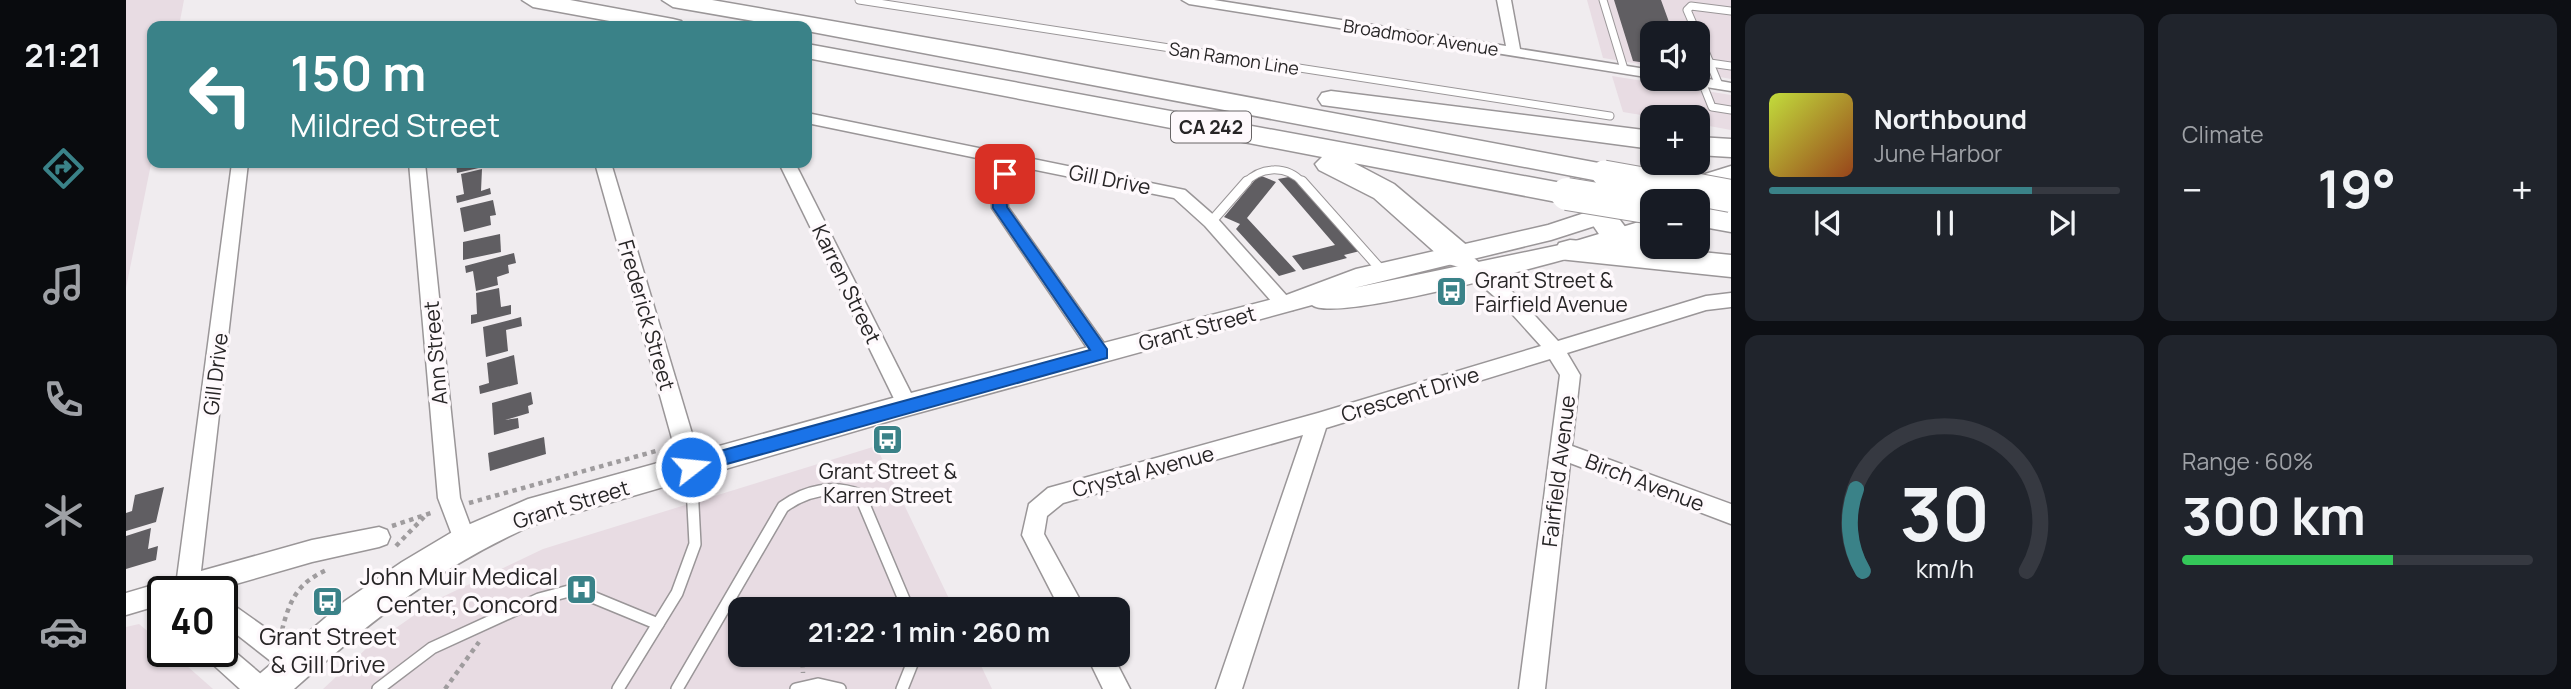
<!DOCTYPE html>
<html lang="en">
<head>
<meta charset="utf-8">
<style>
  body { margin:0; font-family:Manrope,sans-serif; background:#20242c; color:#f1f3f6; height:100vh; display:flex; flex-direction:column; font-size:26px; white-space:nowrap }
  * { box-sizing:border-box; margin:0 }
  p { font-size:23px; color:#9ea1a6 }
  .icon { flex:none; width:38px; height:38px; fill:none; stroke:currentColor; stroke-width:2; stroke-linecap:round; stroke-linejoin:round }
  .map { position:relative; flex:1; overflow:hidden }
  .drawer { display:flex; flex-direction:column; gap:14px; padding:14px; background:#0d0f14; width:840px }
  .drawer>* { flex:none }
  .top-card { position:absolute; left:21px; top:21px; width:665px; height:147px; border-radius:14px; box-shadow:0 2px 5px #0004; background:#3a8288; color:#fff; overflow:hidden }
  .tools { position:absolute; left:1514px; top:21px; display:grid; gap:14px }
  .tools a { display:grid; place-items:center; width:70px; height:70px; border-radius:14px; background:#171b24; box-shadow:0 2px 5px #0004; font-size:35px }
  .speed { position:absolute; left:21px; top:576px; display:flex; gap:14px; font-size:35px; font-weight:700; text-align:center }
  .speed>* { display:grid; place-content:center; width:91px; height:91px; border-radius:50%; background:#171b24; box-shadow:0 2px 5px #0004; line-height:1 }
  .speed .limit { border:4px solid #111; border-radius:10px; background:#fff; color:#111 }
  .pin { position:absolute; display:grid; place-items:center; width:60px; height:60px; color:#fff; margin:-30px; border-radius:14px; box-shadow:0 4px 10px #0006 }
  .me { position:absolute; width:77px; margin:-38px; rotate:74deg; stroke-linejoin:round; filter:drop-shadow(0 0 5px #0008) }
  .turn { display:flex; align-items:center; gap:24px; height:147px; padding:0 28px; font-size:32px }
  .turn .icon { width:91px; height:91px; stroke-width:2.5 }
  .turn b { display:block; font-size:49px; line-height:60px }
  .big { font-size:52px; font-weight:700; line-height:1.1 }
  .drawer .card { flex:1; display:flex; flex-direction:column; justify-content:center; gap:10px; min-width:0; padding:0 24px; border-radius:14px; background:#20242c }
  .drawer .dial { align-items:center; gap:0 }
  .dial svg { height:182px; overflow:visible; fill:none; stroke:#363941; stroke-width:7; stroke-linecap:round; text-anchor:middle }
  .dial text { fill:#f1f3f6; stroke:none }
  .song { display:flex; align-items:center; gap:21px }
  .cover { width:84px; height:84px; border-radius:10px; background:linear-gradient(135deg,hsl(70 70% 55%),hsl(20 70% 35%)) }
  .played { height:7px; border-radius:4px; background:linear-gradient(90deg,#3a8288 75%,#363941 75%) }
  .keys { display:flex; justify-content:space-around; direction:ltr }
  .heat { display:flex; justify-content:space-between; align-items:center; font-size:38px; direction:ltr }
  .charge { height:10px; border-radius:5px; background:linear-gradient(90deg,#34c759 60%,#363941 0) }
  .drawer .tiles { flex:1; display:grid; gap:14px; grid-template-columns:repeat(2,1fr) }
  .trip { position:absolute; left:602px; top:597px; width:402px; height:70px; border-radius:14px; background:#171b24; box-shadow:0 2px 5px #0004; font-weight:700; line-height:70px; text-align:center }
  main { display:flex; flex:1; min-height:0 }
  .menu { display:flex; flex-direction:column; width:126px; justify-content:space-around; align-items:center; background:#090b0e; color:#9ea1a6 }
  .menu .icon { width:49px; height:49px }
  .menu .active { color:#3a8288 }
  .menu b { font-size:32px; color:#f1f3f6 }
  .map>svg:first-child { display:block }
</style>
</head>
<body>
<main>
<nav class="menu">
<b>21:21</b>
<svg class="icon active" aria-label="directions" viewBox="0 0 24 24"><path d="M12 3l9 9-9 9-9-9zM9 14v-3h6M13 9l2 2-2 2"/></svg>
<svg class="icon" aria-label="music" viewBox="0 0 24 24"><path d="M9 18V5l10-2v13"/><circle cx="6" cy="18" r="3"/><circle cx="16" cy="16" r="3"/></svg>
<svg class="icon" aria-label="phone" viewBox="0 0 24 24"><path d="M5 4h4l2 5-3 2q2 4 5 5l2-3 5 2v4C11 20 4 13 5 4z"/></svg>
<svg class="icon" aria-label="climate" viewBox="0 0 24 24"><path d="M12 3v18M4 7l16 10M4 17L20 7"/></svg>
<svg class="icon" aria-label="car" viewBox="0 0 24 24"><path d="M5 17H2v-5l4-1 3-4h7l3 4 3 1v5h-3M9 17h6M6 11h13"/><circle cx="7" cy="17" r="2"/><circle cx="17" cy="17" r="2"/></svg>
</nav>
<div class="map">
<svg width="1605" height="689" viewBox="0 0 1605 689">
  <rect width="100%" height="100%" fill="#f0ecef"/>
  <!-- built -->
  <g fill="#e8dce3">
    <polygon points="0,0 58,0 53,26 26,26 26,159 0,288"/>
    <polygon points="1461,0 1605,0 1605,79 1572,73 1572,33 1526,33 1526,66 1477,58"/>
    <polygon points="1486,76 1605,95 1605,130 1572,124 1572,117 1527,117 1497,112"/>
    <polygon points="750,446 828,609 614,609 614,654 850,655 866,689 197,689 242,647 312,599 417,549"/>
    <polygon points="13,624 37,644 37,651 44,651 87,689 0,689 0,627"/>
  </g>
  <!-- building -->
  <g fill="#605e62">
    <polygon points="1488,0 1535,0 1547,33 1526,33 1526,64 1507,61"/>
    <polygon points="330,163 356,163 357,167 331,173"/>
    <polygon points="356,169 355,191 364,188 365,194 331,203 330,196 338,194 335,174"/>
    <polygon points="1133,175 1150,182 1121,218 1170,271 1153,276 1110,229 1114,224 1098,217"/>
    <polygon points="1168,176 1234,251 1218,255 1221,258 1177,270 1166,256 1209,245 1152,179"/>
    <polygon points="367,200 370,215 364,216 365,225 338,232 334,208"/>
    <polygon points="374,234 375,252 337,260 337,242"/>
    <polygon points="388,253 390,263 382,265 383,273 371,277 372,285 350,291 347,271 340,273 339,266"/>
    <polygon points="373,288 375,307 385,305 385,314 345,324 345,315 351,314 350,293"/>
    <polygon points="395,317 396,326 380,330 382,351 360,357 357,327"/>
    <polygon points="388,355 392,384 354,394 353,386 363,383 361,363"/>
    <polygon points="405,392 407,404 402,406 403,413 379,420 392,418 393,428 368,435 366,403"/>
    <polygon points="418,437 420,454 364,471 362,453"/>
    <polygon points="38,487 30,522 0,531 0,513 6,511 9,495"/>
    <polygon points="25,528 22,549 32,546 30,560 0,569 0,536"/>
  </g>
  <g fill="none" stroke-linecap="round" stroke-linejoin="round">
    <defs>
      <g id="lane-far2">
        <polyline points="733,0 1484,116"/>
        <polyline points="1477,0 1498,69"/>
        <polyline points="1571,33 1561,10 1565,6 1605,11"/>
        <polyline points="1572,34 1593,85"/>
        <polyline points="1584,63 1605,66"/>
        <polyline points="1576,82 1586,107 1605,110"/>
        <path d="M1119,183C1135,166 1161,165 1177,183"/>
      </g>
      <g id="lane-far1">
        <polyline points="1176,181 1257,272"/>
        <polyline points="1085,222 1121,181"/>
      </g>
      <g id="lane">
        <polyline points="252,689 306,648 413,599 443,591 464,596 532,624"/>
        <polyline points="492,689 551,593 569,544 565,467"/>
        <path d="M551,689L657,507C680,490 707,485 734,495L782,609"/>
        <polyline points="670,689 692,684 714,689"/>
        <polyline points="776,689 790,654"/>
      </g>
      <g id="street">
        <polygon points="1056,0 1088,0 1380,46 1371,0 1385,0 1394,49 1526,70 1526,78 1063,4"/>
        <polygon points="1572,77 1605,83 1605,91 1555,83 1548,79"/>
        <polygon points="681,113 1059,190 1091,218 1169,305 1167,310 1153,310 1079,226 1048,198 890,166 881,188 882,207 985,353 982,358 968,358 866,208 865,188 875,163 681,123"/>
        <polygon points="106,163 122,163 75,571 186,540 253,527 261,530 264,537 261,544 253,547 186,562 82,592 37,592 37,604 0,615 0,593 51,578"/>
        <polygon points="283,163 299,163 334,498 350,541 347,548 339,551 331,548 312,498"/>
        <polygon points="469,163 485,163 576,467 573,474 565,476 557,474 554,467"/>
        <polygon points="653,163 669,163 791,405 788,411 781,413 774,411"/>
        <polygon points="1342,257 1348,258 1391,296 1432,341 1580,296 1605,293 1605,307 1580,310 1441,353 1454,375 1446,446 1605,504 1605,524 1444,463 1419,689 1393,689 1434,375 1424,359 1200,428 1116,689 1090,689 1177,435 937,503 921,516 918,534 959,609 934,609 896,535 903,504 922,488 1192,413 1415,346 1378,305 1336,268 1333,263"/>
        <polygon points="96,597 178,655 181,664 178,673 169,676 160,673 96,623"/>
        <polygon points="96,641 142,680 146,689 114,689 82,660 79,651 96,651"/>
        <polygon points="960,654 986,654 1004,689 977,689"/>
      </g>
      <g id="secondary">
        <polygon points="1605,166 1605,181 1558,196 1550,193 1547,188 1550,183"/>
        <path d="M1495,201L1503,203L1507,209L1503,215L1425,240L1228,288L1443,243L1526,218V234C1482,248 1211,326 1186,305L781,416L407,525C310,569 247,619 168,689H125L130,677L219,601L276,562L328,531L402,499L781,394L1155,297L1230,269L1422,225Z"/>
      </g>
      <g id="highway">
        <polygon points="396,0 444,0 547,19 555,21 559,26 511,26 407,7"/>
        <polygon points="536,0 586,0 871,50 1478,164 1488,166 1492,173 1488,180 1478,182 681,31 681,26 656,26 547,7"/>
        <polygon points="681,44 1441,184 1451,187 1455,194 1451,201 1441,204 1228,163 1268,184 1344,248 1348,256 1344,264 1333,267 1322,264 1248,198 1193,170 1189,164 1196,157 681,58"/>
        <polygon points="1205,91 1526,131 1526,149 1196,105 1192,99 1196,93"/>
        <polygon points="1572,137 1605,139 1605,157 1572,155"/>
        <polygon points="1475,205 1485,208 1503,232 1526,243 1526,247 1605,255 1605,277 1433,259 1429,251 1433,243 1444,240 1479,243 1460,215 1465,208"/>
        <polygon points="1572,206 1605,212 1605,232 1572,226"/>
      </g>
    </defs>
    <!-- lane-far2 casing -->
    <use href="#lane-far2" stroke="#9a9698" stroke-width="9"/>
    <!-- lane-far1 casing -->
    <use href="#lane-far1" stroke="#9a9698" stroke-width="11"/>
    <!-- lane casing -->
    <use href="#lane" stroke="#9a9698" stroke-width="14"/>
    <!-- street casing -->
    <use href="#street" stroke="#9a9698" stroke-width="3"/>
    <!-- secondary casing -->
    <use href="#secondary" stroke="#9a9698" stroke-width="3"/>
    <!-- highway casing -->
    <use href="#highway" stroke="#9a9698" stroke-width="3"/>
    <!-- path -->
    <g stroke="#9f9c9e" stroke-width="4.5" stroke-dasharray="4.5 4.5" stroke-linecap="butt">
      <polyline points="343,503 530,451 534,453"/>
      <polyline points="266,526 308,512"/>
      <polyline points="270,546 298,517"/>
      <path d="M156,630C164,599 172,582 203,569"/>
      <polyline points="676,654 677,673"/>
      <polyline points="319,689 353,642"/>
    </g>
    <!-- lane-far2 -->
    <use href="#lane-far2" stroke="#fff" stroke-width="7"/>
    <!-- lane-far1 -->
    <use href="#lane-far1" stroke="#fff" stroke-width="9"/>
    <!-- lane -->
    <use href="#lane" stroke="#fff" stroke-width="11"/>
    <!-- street -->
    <use href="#street" fill="#fff" fill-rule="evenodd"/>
    <!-- secondary -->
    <use href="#secondary" fill="#fff" fill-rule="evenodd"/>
    <!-- highway -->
    <use href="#highway" fill="#fff" fill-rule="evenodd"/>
    <defs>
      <polyline id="highway-bridge-far1" points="1478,173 1534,183"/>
      <g id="highway-bridge">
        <polyline points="1524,181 1605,196"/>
        <polyline points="1441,194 1526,208"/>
      </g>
    </defs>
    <!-- highway-bridge-far1 casing -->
    <use href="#highway-bridge-far1" stroke="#9a9698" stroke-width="27" stroke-linecap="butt"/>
    <!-- highway-bridge casing -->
    <use href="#highway-bridge" stroke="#9a9698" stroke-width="34" stroke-linecap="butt"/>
    <!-- highway-bridge-far1 -->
    <use href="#highway-bridge-far1" stroke="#fff" stroke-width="25"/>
    <!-- highway-bridge -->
    <use href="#highway-bridge" stroke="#fff" stroke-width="32"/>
  </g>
  <!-- route -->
  <polygon fill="#1a73e8" stroke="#114b97" stroke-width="2" points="879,170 885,174 880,188 881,207 981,349 981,358 565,474 559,472 556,467 565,459 964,350 867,208 866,188 874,171"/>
  <!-- icons -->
  <defs>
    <symbol id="bus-square" viewBox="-11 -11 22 22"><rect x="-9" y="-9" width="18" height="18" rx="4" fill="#3a8288" stroke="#fef9fc"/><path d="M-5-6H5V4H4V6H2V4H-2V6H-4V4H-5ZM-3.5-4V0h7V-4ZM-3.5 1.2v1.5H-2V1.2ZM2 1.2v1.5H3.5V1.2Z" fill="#fff"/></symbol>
    <symbol id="hospital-square" viewBox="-11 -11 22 22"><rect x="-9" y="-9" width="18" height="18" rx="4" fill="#3a8288" stroke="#fef9fc"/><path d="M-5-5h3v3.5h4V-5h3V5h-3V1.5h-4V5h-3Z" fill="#fff"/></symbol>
  </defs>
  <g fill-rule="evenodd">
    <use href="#bus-square" x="1308" y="274" width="35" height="35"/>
    <use href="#bus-square" x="744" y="422" width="35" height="35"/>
    <use href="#hospital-square" x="438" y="572" width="35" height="35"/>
    <use href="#bus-square" x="184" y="584" width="35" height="35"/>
  </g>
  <g text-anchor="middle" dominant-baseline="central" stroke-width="7" stroke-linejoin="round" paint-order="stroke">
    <!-- far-street labels -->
    <g font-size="18" fill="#272526" stroke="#fef9fc">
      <text transform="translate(1295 37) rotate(9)">Broadmoor Avenue</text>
      <text transform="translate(1108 58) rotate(9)">San Ramon Line</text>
    </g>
    <!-- shield labels -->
    <rect fill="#fef9fc" stroke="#686566" stroke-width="2" x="1045" y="111.5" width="80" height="31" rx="5"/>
    <g font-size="19" font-weight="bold" fill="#272526">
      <text x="1085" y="127">CA 242</text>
    </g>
    <!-- street labels -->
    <g font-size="21" fill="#272526" stroke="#fef9fc">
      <text transform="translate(984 179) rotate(11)">Gill Drive</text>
      <text transform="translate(721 284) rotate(64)">Karren Street</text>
      <text transform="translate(521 315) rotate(74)">Frederick Street</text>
      <text transform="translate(1071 328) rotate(-15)">Grant Street</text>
      <text transform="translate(309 353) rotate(-95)">Ann Street</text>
      <text transform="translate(89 374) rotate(-83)">Gill Drive</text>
      <text transform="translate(1284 394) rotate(-17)">Crescent Drive</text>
      <text transform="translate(1017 471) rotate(-15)">Crystal Avenue</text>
      <text transform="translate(1432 471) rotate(-83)">Fairfield Avenue</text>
      <text transform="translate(1519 482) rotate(21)">Birch Avenue</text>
      <text transform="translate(445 504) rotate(-17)">Grant Street</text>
    </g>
    <!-- poi labels -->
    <g font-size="21" fill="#272526" stroke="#fef9fc" text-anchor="start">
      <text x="1349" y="280">Grant Street &amp;<tspan x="1349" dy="24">Fairfield Avenue</tspan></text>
      <text x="762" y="471" text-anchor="middle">Grant Street &amp;<tspan x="762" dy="24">Karren Street</tspan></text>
    </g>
    <!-- near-poi labels -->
    <g font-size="24" fill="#272526" stroke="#fef9fc" text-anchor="end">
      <text x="432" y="575">John Muir Medical<tspan x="432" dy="28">Center, Concord</tspan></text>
      <text x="202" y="635" text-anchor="middle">Grant Street<tspan x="202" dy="28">&amp; Gill Drive</tspan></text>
    </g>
  </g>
</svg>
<div class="tools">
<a><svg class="icon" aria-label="sound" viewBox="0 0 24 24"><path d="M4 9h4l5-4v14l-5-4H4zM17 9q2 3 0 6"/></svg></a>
<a>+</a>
<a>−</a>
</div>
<div class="speed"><div class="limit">40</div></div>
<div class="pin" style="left:879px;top:174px;background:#d93025"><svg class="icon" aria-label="arrive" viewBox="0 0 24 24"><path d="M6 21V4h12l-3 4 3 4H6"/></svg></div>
<svg class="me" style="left:565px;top:467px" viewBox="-20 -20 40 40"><circle r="17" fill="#1a73e8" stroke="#fff" stroke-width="3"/><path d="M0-11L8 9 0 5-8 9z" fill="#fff"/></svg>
<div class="trip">21:22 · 1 min · 260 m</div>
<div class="top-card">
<div class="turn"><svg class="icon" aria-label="left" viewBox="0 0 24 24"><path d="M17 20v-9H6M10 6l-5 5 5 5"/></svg><div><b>150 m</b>Mildred Street</div></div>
</div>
</div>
<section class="drawer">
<div class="tiles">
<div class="card">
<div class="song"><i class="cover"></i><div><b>Northbound</b><p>June Harbor</p></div></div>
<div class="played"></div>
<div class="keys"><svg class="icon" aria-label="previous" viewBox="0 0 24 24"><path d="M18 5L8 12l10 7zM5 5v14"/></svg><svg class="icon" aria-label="pause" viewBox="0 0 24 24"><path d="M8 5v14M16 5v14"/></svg><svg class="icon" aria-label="next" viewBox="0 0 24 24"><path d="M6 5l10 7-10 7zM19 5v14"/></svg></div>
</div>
<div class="card"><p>Climate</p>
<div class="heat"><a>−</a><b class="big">19°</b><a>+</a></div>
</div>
<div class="card dial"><svg viewBox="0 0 100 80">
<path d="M14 69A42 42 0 1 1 86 69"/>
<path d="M14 69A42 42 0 0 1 11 33" stroke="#3a8288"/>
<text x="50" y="56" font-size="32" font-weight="700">30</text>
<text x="50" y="72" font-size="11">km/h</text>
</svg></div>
<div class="card"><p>Range · 60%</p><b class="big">300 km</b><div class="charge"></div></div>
</div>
</section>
</main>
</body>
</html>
